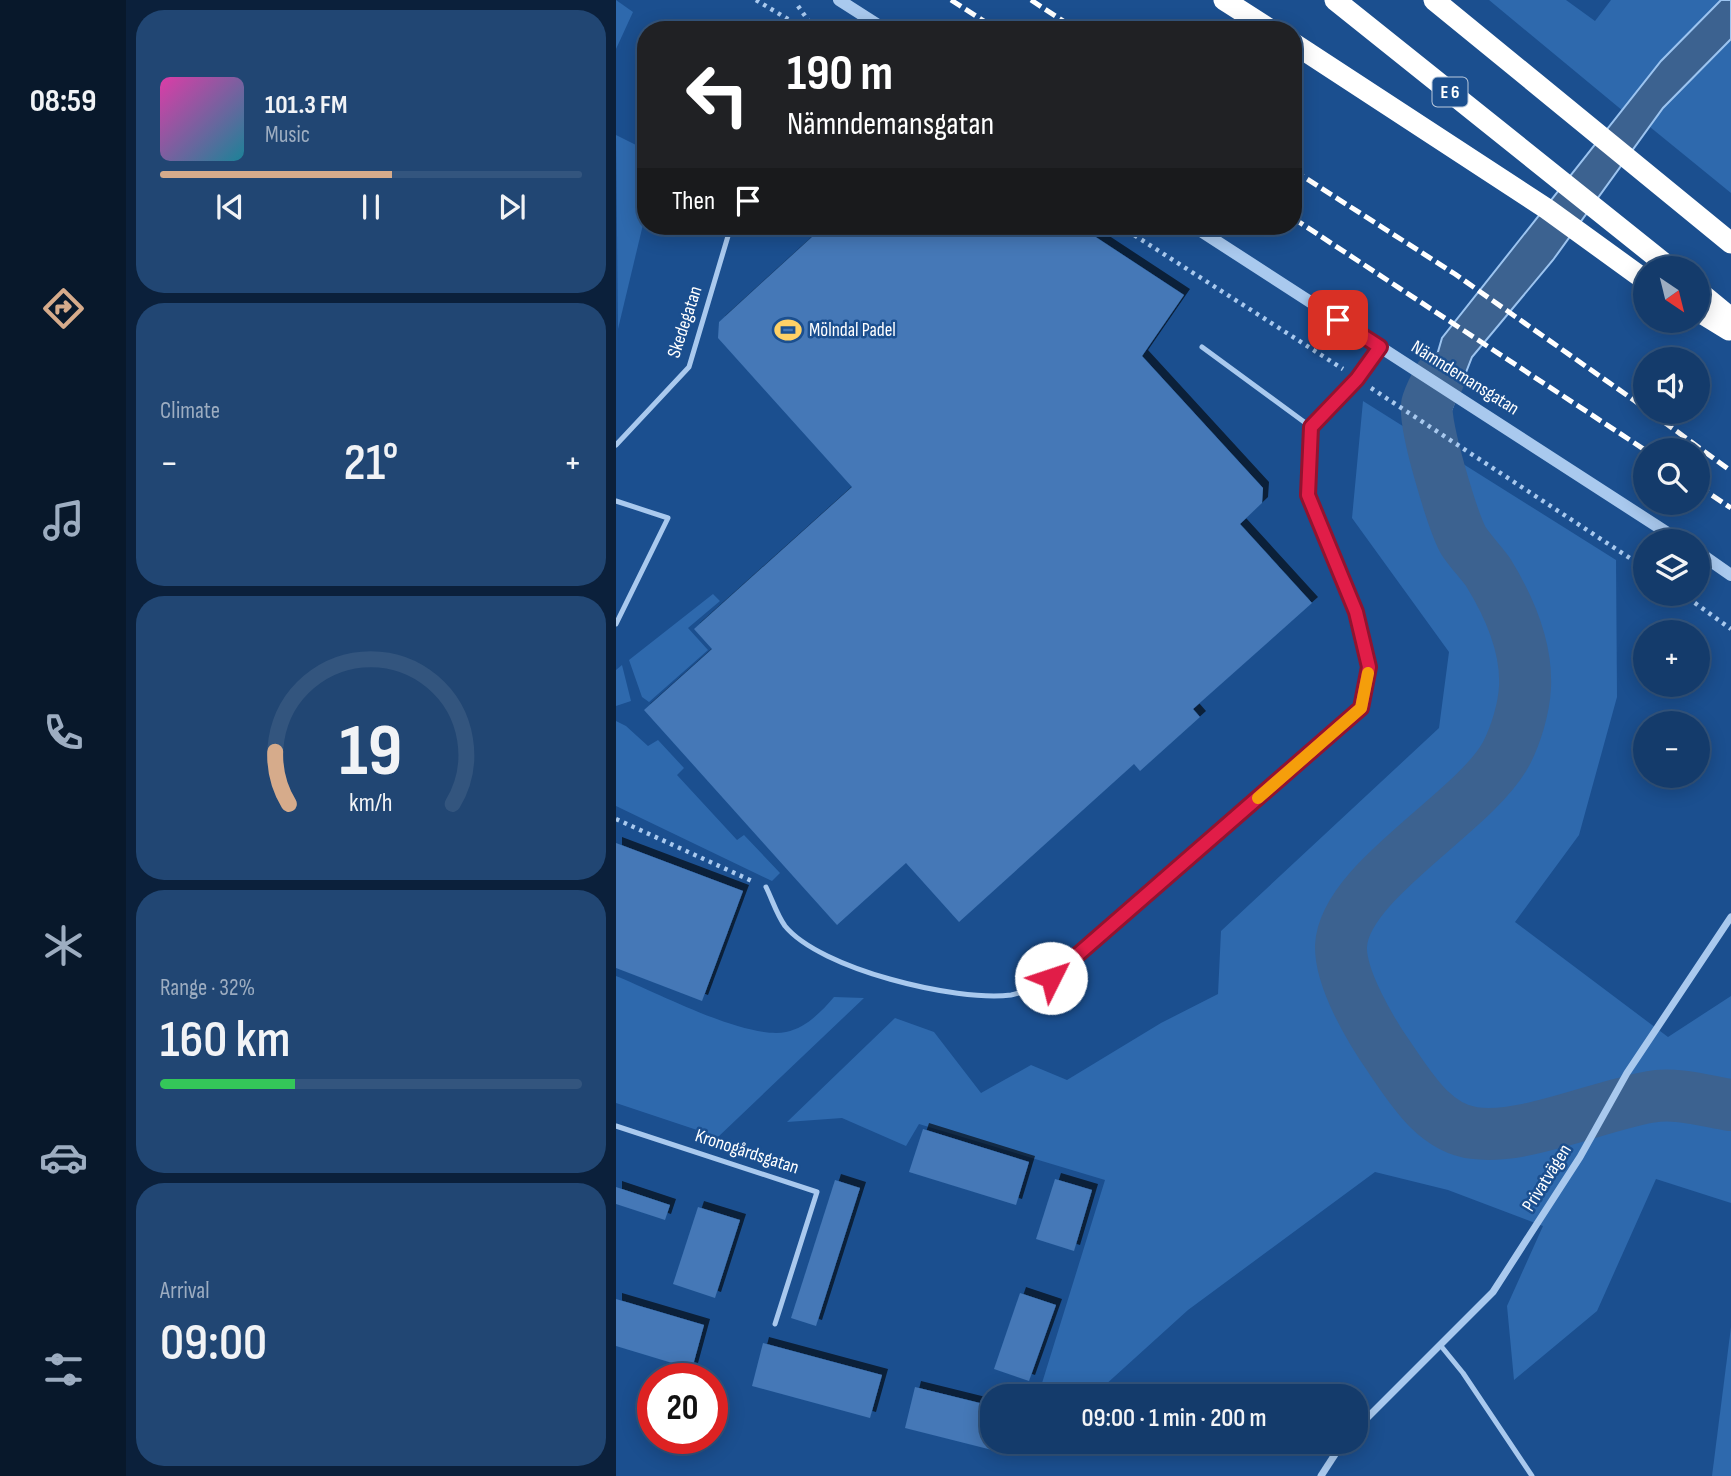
<!DOCTYPE html>
<html lang="en">
<head>
<meta charset="utf-8">
<style>
  body { margin:0; font-family:"Sofia Sans Condensed",sans-serif; background:#214673; color:#f1f3f6; height:100vh; display:flex; flex-direction:column; font-size:26px; white-space:nowrap }
  * { box-sizing:border-box; margin:0 }
  p { font-size:23px; color:#9dadc1 }
  .icon { flex:none; width:38px; height:38px; fill:none; stroke:currentColor; stroke-width:2; stroke-linecap:round; stroke-linejoin:round }
  .map { position:relative; flex:1; overflow:hidden }
  .drawer { display:flex; flex-direction:column; gap:10px; padding:10px; background:#0b203b; width:490px }
  .drawer>* { flex:none }
  .hud { position:absolute; left:21px; top:21px; width:665px; height:214px; border-radius:28px; box-shadow:0 4px 18px #0003,0 0 0 2px #33557e; background:#202124; color:#fff; overflow:hidden }
  .needle { width:46px; rotate:145deg }
  .tools { position:absolute; left:1017px; top:256px; display:grid; gap:14px }
  .tools a { display:grid; place-items:center; width:77px; height:77px; border-radius:50%; background:#143b6b; box-shadow:0 4px 18px #0003,0 0 0 2px #33557e; font-size:35px }
  .speed { position:absolute; left:21px; top:1363px; display:flex; gap:14px; font-size:35px; font-weight:700; text-align:center }
  .speed>* { display:grid; place-content:center; width:91px; height:91px; border-radius:50%; background:#143b6b; box-shadow:0 4px 18px #0003,0 0 0 2px #33557e; line-height:1 }
  .speed .limit { border:10px solid #d22; background:#fff; color:#111 }
  .pin { position:absolute; display:grid; place-items:center; width:60px; height:60px; color:#fff; margin:-30px; border-radius:14px; box-shadow:0 4px 10px #0006 }
  .me { position:absolute; width:77px; margin:-38px; rotate:49deg; stroke-linejoin:round; filter:drop-shadow(0 0 5px #0008) }
  .turn { display:flex; align-items:center; gap:24px; height:147px; padding:0 35px; font-size:32px }
  .turn .icon { width:91px; height:91px; stroke-width:2.5 }
  .turn b { display:block; font-size:49px; line-height:60px }
  .then { display:flex; align-items:center; height:66px; padding:0 35px; background:#0003; gap:14px; font-size:26px }
  .big { font-size:52px; font-weight:600; line-height:1.1 }
  .drawer .tile { flex:1; display:flex; flex-direction:column; justify-content:center; gap:10px; min-width:0; padding:0 24px; border-radius:28px; background:#214673 }
  .drawer .dial { align-items:center; gap:0 }
  .dial svg { height:182px; overflow:visible; fill:none; stroke:#33557e; stroke-width:7; stroke-linecap:round; text-anchor:middle }
  .dial text { fill:#f1f3f6; stroke:none }
  .song { display:flex; align-items:center; gap:21px }
  .cover { width:84px; height:84px; border-radius:10px; background:linear-gradient(135deg,hsl(320 70% 55%),hsl(190 70% 35%)) }
  .played { height:7px; border-radius:4px; background:linear-gradient(90deg,#d6ab8b 55%,#33557e 55%) }
  .keys { display:flex; justify-content:space-around; direction:ltr }
  .heat { display:flex; justify-content:space-between; align-items:center; font-size:38px; direction:ltr }
  .charge { height:10px; border-radius:5px; background:linear-gradient(90deg,#34c759 32%,#33557e 0) }
  .trip { position:absolute; left:364px; top:1384px; width:388px; height:70px; border-radius:28px; background:#143b6b; box-shadow:0 4px 18px #0003,0 0 0 2px #33557e; font-weight:600; line-height:70px; text-align:center }
  main { display:flex; flex:1; min-height:0 }
  .dock { display:flex; flex-direction:column; width:126px; justify-content:space-around; align-items:center; background:#08182b; color:#9dadc1 }
  .dock .icon { width:49px; height:49px }
  .dock .on { color:#d6ab8b }
  .dock b { font-size:32px; color:#f1f3f6 }
  .map>svg:first-child { display:block }
</style>
</head>
<body>
<main>
<nav class="dock">
<b>08:59</b>
<svg class="icon on" aria-label="directions" viewBox="0 0 24 24"><path d="M12 3l9 9-9 9-9-9zM9 14v-3h6M13 9l2 2-2 2"/></svg>
<svg class="icon" aria-label="music" viewBox="0 0 24 24"><path d="M9 18V5l10-2v13"/><circle cx="6" cy="18" r="3"/><circle cx="16" cy="16" r="3"/></svg>
<svg class="icon" aria-label="phone" viewBox="0 0 24 24"><path d="M5 4h4l2 5-3 2q2 4 5 5l2-3 5 2v4C11 20 4 13 5 4z"/></svg>
<svg class="icon" aria-label="climate" viewBox="0 0 24 24"><path d="M12 3v18M4 7l16 10M4 17L20 7"/></svg>
<svg class="icon" aria-label="car" viewBox="0 0 24 24"><path d="M5 17H2v-5l4-1 3-4h7l3 4 3 1v5h-3M9 17h6M6 11h13"/><circle cx="7" cy="17" r="2"/><circle cx="17" cy="17" r="2"/></svg>
<svg class="icon" aria-label="filters" viewBox="0 0 24 24"><path d="M4 7h16M4 17h16"/><circle cx="9" cy="7" r="2"/><circle cx="15" cy="17" r="2"/></svg>
</nav>
<section class="drawer">
<div class="tile">
<div class="song"><i class="cover"></i><div><b>101.3 FM</b><p>Music</p></div></div>
<div class="played"></div>
<div class="keys"><svg class="icon" aria-label="previous" viewBox="0 0 24 24"><path d="M18 5L8 12l10 7zM5 5v14"/></svg><svg class="icon" aria-label="pause" viewBox="0 0 24 24"><path d="M8 5v14M16 5v14"/></svg><svg class="icon" aria-label="next" viewBox="0 0 24 24"><path d="M6 5l10 7-10 7zM19 5v14"/></svg></div>
</div>
<div class="tile"><p>Climate</p>
<div class="heat"><a>−</a><b class="big">21°</b><a>+</a></div>
</div>
<div class="tile dial"><svg viewBox="0 0 100 80">
<path d="M14 69A42 42 0 1 1 86 69"/>
<path d="M14 69A42 42 0 0 1 8 46" stroke="#d6ab8b"/>
<text x="50" y="56" font-size="32" font-weight="700">19</text>
<text x="50" y="72" font-size="11">km/h</text>
</svg></div>
<div class="tile"><p>Range · 32%</p><b class="big">160 km</b><div class="charge"></div></div>
<div class="tile"><p>Arrival</p><b class="big">09:00</b></div>
</section>
<div class="map">
<svg width="1115" height="1476" viewBox="0 0 1115 1476">
  <defs>
    <filter id="shadow"><feDropShadow dx="6" dy="-6" stdDeviation="0" flood-color="#0009"/></filter>
  </defs>
  <rect width="100%" height="100%" fill="#1b4f8f"/>
  <!-- green -->
  <g fill="#2e69ad">
    <polygon points="0,0 17,12 0,49"/>
    <polygon points="873,0 950,0 979,21 995,0 1105,0 1045,61 1007,111"/>
    <polygon points="1115,39 1115,193 1034,127 1047,108"/>
    <polygon points="0,135 30,150 30,212 2,329"/>
    <polygon points="747,401 1000,560 1001,697 963,835 899,922 1052,1037 1115,996 1115,1203 1040,1179 981,1311 898,1380 891,1306 927,1226 832,1190 759,1172 572,1310 477,1396 422,1396 489,1180 303,1124 290,1146 226,1118 171,1122 279,1018 318,1032 365,1093 415,1065 451,1080 545,1023 602,994 605,931 823,728 833,652 736,518"/>
    <polygon points="97,594 104,601 72,628 92,650 33,702 26,697 13,660"/>
    <polygon points="6,665 15,701 0,706 0,670"/>
    <polygon points="0,721 10,726 32,746 42,740 68,768 61,775 121,840 128,835 164,873 156,881 0,806"/>
    <path d="M0,976C40,992 130,1040 170,1032C190,1028 205,1012 218,997L248,998L102,1137L0,1103Z"/>
    <polygon points="1115,1327 1115,1476 1096,1476"/>
  </g>
  <!-- water -->
  <polygon fill="#3c6290" stroke="#9cc4f0" stroke-width="2" points="1105,0 1115,0 1115,39 1047,108 937,260 856,357 820,449 795,444 826,338 1045,61"/>
  <g fill="none" stroke-linecap="round" stroke-linejoin="round">
    <!-- river -->
    <path stroke="#3c6290" stroke-width="52" d="M823,378C819,386 813,396 811,405C807,424 837,521 847,540C854,551 864,561 872,572C893,606 911,646 909,687C908,708 900,735 890,754C858,813 728,881 725,946C724,979 755,1031 774,1058C794,1087 818,1128 858,1133C908,1140 982,1106 1034,1097C1059,1092 1090,1101 1115,1105"/>
  </g>
  <!-- building -->
  <g fill="#4478b7" filter="url(#shadow)">
    <polygon points="208,226 463,226 568,295 526,356 647,488 646,503 624,524 696,603 577,709 584,717 524,771 518,764 343,922 290,863 221,925 28,710 96,649 78,629 236,487 102,338 103,322"/>
    <polygon points="0,843 127,891 86,1001 0,968"/>
    <polygon points="307,1129 413,1162 400,1205 293,1172"/>
    <polygon points="439,1179 476,1190 458,1251 420,1239"/>
    <polygon points="219,1180 244,1188 200,1326 175,1318"/>
    <polygon points="0,1187 54,1205 49,1220 0,1204"/>
    <polygon points="82,1207 124,1220 99,1298 57,1284"/>
    <polygon points="404,1293 440,1305 413,1381 378,1369"/>
    <polygon points="0,1299 88,1325 76,1369 0,1346"/>
    <polygon points="147,1343 266,1375 254,1418 136,1386"/>
    <polygon points="299,1387 376,1406 376,1442 394,1442 392,1454 289,1428"/>
  </g>
  <g fill="none" stroke-linecap="round" stroke-linejoin="round">
    <!-- path -->
    <g stroke="#a9c9ee" stroke-width="4.5" stroke-dasharray="3.5 5" stroke-linecap="butt">
      <polyline points="140,0 190,30"/>
      <polyline points="182,6 199,30"/>
      <polyline points="170,30 173,20"/>
      <polyline points="504,226 727,369"/>
      <polyline points="755,388 1029,568"/>
      <polyline points="1065,593 1115,629"/>
      <polyline points="0,819 136,881"/>
    </g>
    <!-- service -->
    <g stroke="#a9c9ee" stroke-width="5">
      <polyline points="586,347 695,427"/>
      <polyline points="0,445 73,367 115,226"/>
      <polyline points="0,501 52,518 0,624"/>
      <path d="M150,887C156,899 161,915 169,926C204,969 340,1002 395,995C408,993 423,983 435,978L745,708L753,667L740,612L692,495L695,427L741,379L763,348"/>
      <polyline points="0,1126 201,1192 159,1324"/>
      <polyline points="825,1346 847,1373 916,1476"/>
    </g>
    <!-- minor -->
    <g stroke="#a9c9ee" stroke-width="7">
      <polyline points="740,1429 877,1292 964,1157 1011,1073 1115,917"/>
      <polyline points="705,1476 727,1442"/>
    </g>
    <!-- tertiary -->
    <g stroke="#a9c9ee" stroke-width="12">
      <polyline points="223,0 270,30"/>
      <polyline points="577,226 1064,541"/>
      <polyline points="1082,552 1115,575"/>
    </g>
    <!-- motorway -->
    <g stroke="#fff" stroke-width="21">
      <polyline points="608,0 655,30"/>
      <polyline points="719,0 1054,268"/>
      <polyline points="818,0 1115,243"/>
      <polyline points="677,43 931,209 1029,280"/>
      <polyline points="1082,291 1115,318"/>
      <polyline points="1082,311 1113,330"/>
    </g>
    <!-- rail -->
    <g stroke="#fff" stroke-width="5" stroke-dasharray="12 5" stroke-linecap="butt">
      <polyline points="335,0 382,30"/>
      <polyline points="415,0 461,30"/>
      <polyline points="677,170 839,274 1029,408"/>
      <polyline points="677,218 1029,450"/>
      <polyline points="1033,411 1115,471"/>
      <polyline points="1082,486 1115,508"/>
    </g>
  </g>
  <g fill="none" stroke-linecap="round" stroke-linejoin="round">
    <defs>
      <polyline id="route" points="435,978 745,708 753,667 740,612 692,495 695,427 741,379 764,347 722,320"/>
    </defs>
    <!-- route casing -->
    <use href="#route" stroke="#92132f" stroke-width="18"/>
    <!-- route -->
    <use href="#route" stroke="#e11d48" stroke-width="12"/>
    <!-- slow -->
    <polyline stroke="#f59e0b" stroke-width="12" points="642,798 745,708 752,673"/>
  </g>
  <!-- icons -->
  <defs>
    <symbol id="stadium-bare" viewBox="-9 -9 18 18"><path d="M0-5a6.5 5 0 1 0 0 10a6.5 5 0 1 0 0-10ZM-3.5-1.8h7v3.6h-7Z" fill="#ffd166" stroke="#1b4f8f" stroke-width="2.5" paint-order="stroke"/></symbol>
  </defs>
  <g fill-rule="evenodd">
    <use href="#stadium-bare" x="153" y="311" width="38" height="38"/>
  </g>
  <g text-anchor="middle" dominant-baseline="central" stroke-width="5" stroke-linejoin="round" paint-order="stroke">
    <!-- shield labels -->
    <rect fill="#1b4f8f" stroke="#bbcadd" stroke-width="2" x="816.5" y="77.5" width="35" height="29" rx="5"/>
    <g font-size="18" font-weight="bold" fill="#fff">
      <text x="834" y="92">E 6</text>
    </g>
    <!-- street labels -->
    <g font-size="19" fill="#fff" stroke="#1b4f8f">
      <text transform="translate(69 322) rotate(-72)">Skedegatan</text>
      <text transform="translate(849 378) rotate(32)">Nämndemansgatan</text>
      <text transform="translate(131 1152) rotate(18)">Kronogårdsgatan</text>
      <text transform="translate(931 1178) rotate(-58)">Privatvägen</text>
    </g>
    <!-- poi labels -->
    <g font-size="19" fill="#fff" stroke="#1b4f8f" text-anchor="start">
      <text x="193" y="330">Mölndal Padel</text>
    </g>
  </g>
</svg>
<div class="tools">
<a><svg class="needle" viewBox="-14 -14 28 28"><path d="M0-13l5 13h-10z" fill="#e53935"/><path d="M0 13l5-13h-10z" fill="#9dadc1"/></svg></a>
<a><svg class="icon" aria-label="sound" viewBox="0 0 24 24"><path d="M4 9h4l5-4v14l-5-4H4zM17 9q2 3 0 6"/></svg></a>
<a><svg class="icon" aria-label="search" viewBox="0 0 24 24"><circle cx="10" cy="10" r="6"/><path d="M15 15l6 6"/></svg></a>
<a><svg class="icon" aria-label="layers" viewBox="0 0 24 24"><path d="M12 4l9 5-9 5-9-5zM3 14l9 5 9-5"/></svg></a>
<a>+</a>
<a>−</a>
</div>
<div class="speed"><div class="limit">20</div></div>
<div class="pin" style="left:722px;top:320px;background:#d93025"><svg class="icon" aria-label="arrive" viewBox="0 0 24 24"><path d="M6 21V4h12l-3 4 3 4H6"/></svg></div>
<svg class="me" style="left:435px;top:978px" viewBox="-20 -20 40 40"><circle r="19" fill="#fff"/><path d="M0-13L10 11 0 6-10 11z" fill="#e11d48"/></svg>
<div class="trip">09:00 · 1 min · 200 m</div>
<div class="hud">
<div class="turn"><svg class="icon" aria-label="left" viewBox="0 0 24 24"><path d="M17 20v-9H6M10 6l-5 5 5 5"/></svg><div><b>190 m</b>Nämndemansgatan</div></div>
<div class="then">Then<svg class="icon" aria-label="arrive" viewBox="0 0 24 24"><path d="M6 21V4h12l-3 4 3 4H6"/></svg></div>
</div>
</div>
</main>
</body>
</html>
